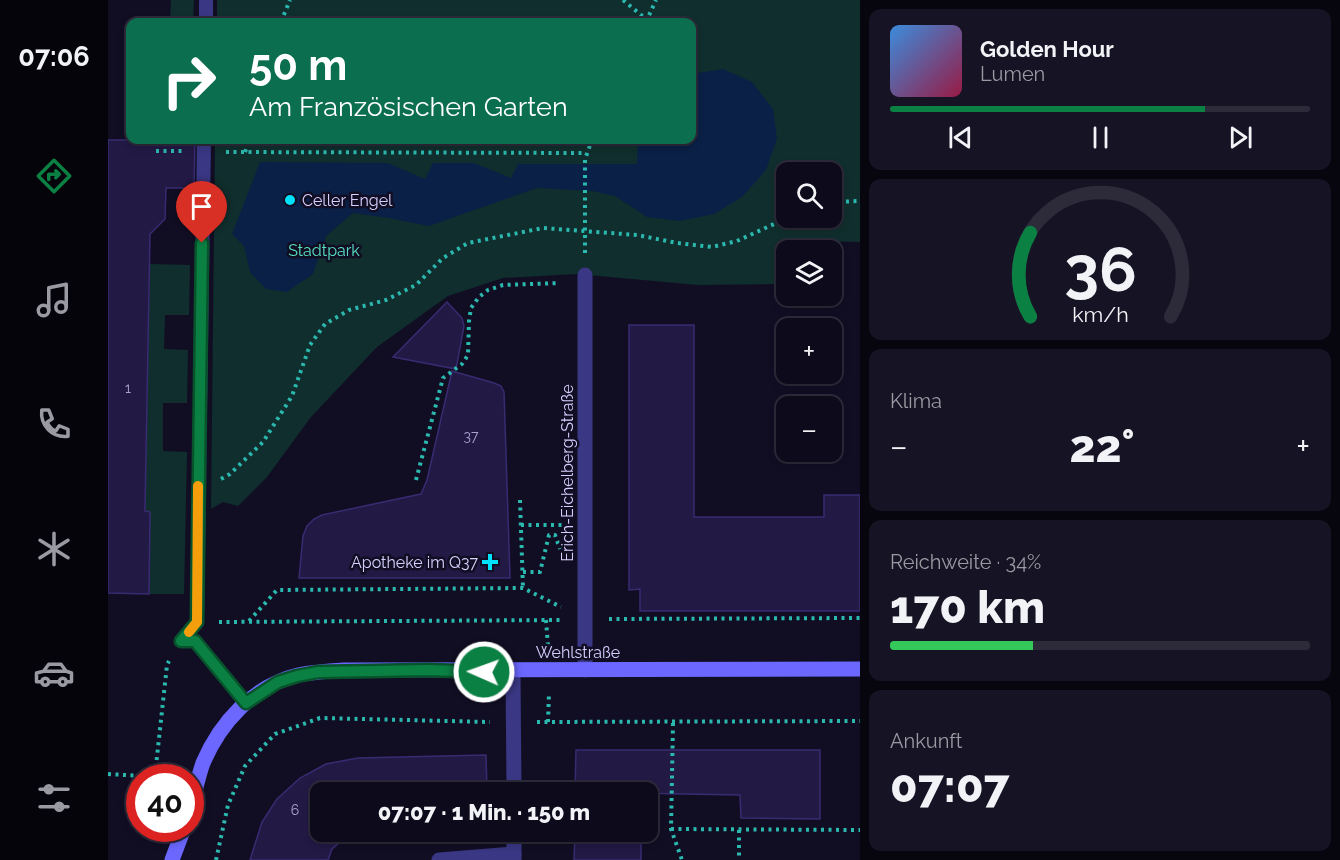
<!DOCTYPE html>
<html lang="de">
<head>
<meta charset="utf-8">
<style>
  body { margin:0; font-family:Raleway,sans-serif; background:#161324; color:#f1f3f6; height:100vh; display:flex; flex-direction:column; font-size:22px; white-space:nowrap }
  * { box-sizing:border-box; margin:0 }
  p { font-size:20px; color:#9a9aa3 }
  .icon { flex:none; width:33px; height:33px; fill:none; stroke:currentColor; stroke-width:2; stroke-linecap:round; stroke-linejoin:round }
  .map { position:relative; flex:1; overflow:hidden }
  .details { display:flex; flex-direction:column; gap:9px; padding:9px; background:#07060f; width:480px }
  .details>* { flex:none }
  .hud { position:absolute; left:18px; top:18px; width:570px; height:126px; border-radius:12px; box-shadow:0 3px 9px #0003,0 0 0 2px #2d2b3a; background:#0b6e4f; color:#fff; overflow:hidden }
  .buttons { position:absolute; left:668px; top:162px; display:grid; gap:12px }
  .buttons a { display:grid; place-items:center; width:66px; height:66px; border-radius:12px; background:#0d0a1b; box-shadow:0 3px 9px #0003,0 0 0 2px #2d2b3a; font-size:30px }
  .speed { position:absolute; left:18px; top:764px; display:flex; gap:12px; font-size:30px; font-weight:700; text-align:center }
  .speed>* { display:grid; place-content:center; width:78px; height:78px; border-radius:50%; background:#0d0a1b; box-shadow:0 3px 9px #0003,0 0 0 2px #2d2b3a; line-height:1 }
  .speed .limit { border:9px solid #d22; background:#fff; color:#111 }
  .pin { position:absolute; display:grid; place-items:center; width:51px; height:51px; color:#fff; margin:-62px -26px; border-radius:50% 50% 50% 0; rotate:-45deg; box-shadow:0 0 6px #0007 }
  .pin .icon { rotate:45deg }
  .me { position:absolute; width:66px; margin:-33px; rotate:272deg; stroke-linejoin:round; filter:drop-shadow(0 0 4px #0008) }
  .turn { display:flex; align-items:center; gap:21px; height:126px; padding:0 24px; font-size:27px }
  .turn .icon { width:78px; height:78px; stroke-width:2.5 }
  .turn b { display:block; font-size:42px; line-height:51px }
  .big { font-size:45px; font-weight:800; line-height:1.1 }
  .details .card { flex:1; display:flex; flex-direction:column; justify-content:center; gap:9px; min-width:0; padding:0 21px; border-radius:12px; background:#161324 }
  .details .dial { align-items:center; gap:0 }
  .dial svg { height:156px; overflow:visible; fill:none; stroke:#2d2b3a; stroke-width:7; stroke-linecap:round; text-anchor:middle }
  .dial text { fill:#f1f3f6; stroke:none }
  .song { display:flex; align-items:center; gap:18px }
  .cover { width:72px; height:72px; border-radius:9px; background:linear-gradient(135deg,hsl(210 70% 55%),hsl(340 70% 35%)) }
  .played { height:6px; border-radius:3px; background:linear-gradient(90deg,#0b8043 75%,#2d2b3a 75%) }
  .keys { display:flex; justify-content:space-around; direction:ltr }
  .heat { display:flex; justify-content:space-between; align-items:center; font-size:33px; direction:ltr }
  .charge { height:9px; border-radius:4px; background:linear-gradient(90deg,#34c759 34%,#2d2b3a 0) }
  .trip { position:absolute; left:202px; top:782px; width:348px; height:60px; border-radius:12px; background:#0d0a1b; box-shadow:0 3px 9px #0003,0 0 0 2px #2d2b3a; font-weight:800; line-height:60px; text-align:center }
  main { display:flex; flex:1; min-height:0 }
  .tab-bar { display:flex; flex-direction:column; width:108px; justify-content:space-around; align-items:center; background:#05040b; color:#9a9aa3 }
  .tab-bar .icon { width:42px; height:42px }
  .tab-bar .current { color:#0b8043 }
  .tab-bar b { font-size:27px; color:#f1f3f6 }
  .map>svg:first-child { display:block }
</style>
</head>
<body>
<main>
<nav class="tab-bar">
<b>07:06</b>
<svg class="icon current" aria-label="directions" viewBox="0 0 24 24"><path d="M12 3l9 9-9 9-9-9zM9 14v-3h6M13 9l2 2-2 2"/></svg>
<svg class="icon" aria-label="music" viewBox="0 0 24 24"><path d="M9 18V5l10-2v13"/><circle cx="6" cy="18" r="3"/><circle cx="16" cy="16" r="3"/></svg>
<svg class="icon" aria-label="phone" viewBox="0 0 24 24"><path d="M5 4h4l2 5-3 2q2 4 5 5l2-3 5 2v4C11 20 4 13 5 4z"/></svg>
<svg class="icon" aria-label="climate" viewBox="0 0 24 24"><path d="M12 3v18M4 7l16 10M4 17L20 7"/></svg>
<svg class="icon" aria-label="car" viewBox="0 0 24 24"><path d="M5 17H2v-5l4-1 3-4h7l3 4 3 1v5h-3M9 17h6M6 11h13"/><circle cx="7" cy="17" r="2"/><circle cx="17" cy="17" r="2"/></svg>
<svg class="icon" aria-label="filters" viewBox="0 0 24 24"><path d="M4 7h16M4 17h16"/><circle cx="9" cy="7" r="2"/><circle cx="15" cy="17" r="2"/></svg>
</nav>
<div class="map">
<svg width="752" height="860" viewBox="0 0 752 860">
  <rect width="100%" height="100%" fill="#110e24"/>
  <!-- green -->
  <g fill="#102e2d" fill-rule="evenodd">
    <polygon points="63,0 86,0 85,22 62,22"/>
    <path d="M109,0H752V242L703,241L702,250H678V284L590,285L469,274L395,278L340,296L269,347L203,417L159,477L130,506L115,502L103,509L107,140H584V22H109ZM678,172H723V218H678Z"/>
    <polygon points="42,264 82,265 81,315 57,315 56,349 80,350 79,403 55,403 55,451 79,452 76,594 41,594 42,512 37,511"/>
  </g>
  <!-- water -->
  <polygon fill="#0a2046" points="615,69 644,82 665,109 669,139 658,170 634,197 606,214 572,221 539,217 507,196 484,191 429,188 321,226 281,218 245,213 218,236 205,274 179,292 158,289 142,272 136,246 124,234 152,162 280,163 317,179 325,163 366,163 403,178 410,164 529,164 530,140 584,140 584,74"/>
  <!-- building -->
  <g fill="#221945" stroke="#392b72" stroke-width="1.5">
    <polygon points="0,140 87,140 86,188 58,188 57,219 42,234 37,511 42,512 41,594 0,593"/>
    <polygon points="339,302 354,318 356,326 348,369 285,357"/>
    <polygon points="521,325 586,325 586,517 716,517 716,495 752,495 752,611 532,611 532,589 521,590"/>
    <polygon points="344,371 386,383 393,386 396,392 402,578 191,578 195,536 199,526 206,519 214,515 313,494 319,480"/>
    <polygon points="468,750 712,750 712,819 633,818 632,795 467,792"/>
    <polygon points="378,755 379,792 213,792 213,831 253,831 239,836 224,849 220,860 142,860 154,822 169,799 192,778 218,764 250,758"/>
    <polygon points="467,831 533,831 533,860 466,860"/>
  </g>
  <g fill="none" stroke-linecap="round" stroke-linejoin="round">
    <!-- path -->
    <g stroke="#2bb8af" stroke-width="4" stroke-dasharray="3 4.5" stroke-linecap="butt">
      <polyline points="515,0 539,20"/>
      <polyline points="173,22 182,0"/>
      <polyline points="538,22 548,0"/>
      <polyline points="48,151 74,151"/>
      <polyline points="118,152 478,153"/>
      <polyline points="137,152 142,140"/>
      <polyline points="723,202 752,201"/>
      <polyline points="477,253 477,159 484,140"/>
      <polyline points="113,479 122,474 155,442 184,396 202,345 217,324 241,310 278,300 308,285 335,258 360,243 435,228 529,235 569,243 604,247 629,241 679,218"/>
      <polyline points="308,480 335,378 354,364 360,355 361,321 363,308 371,297 380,290 395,285 452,283"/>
      <polyline points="412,500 415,588"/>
      <polyline points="413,525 455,525"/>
      <polyline points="415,572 432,572 441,535 447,535 452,549"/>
      <polyline points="501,619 752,618"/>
      <polyline points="438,620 440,646"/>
      <polyline points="141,621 169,590 415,588 453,607"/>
      <polyline points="111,622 454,620"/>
      <polyline points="429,722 752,721"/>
      <polyline points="440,722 441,693"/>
      <polyline points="565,723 563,829 574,860"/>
      <polyline points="0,774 51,777"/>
      <polyline points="47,775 59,665 61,661"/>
      <polyline points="563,829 752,830"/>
      <polyline points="631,830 631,860"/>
      <polyline points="108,860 120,805 137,766 167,734 212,718 382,722"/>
    </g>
    <!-- lane -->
    <g stroke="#3a3784" stroke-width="14">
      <polyline points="98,22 98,0"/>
      <polyline points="73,641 89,622 96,140"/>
      <polyline points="73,641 87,641 138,703"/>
    </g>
    <!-- street -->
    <g stroke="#3a3784" stroke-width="15">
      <polyline points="477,275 477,670"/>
      <polyline points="405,671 406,792"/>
      <polyline points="406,831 406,860"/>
      <polyline points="331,860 406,854"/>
    </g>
    <!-- secondary -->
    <g stroke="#6b67ff" stroke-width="15">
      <path d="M82,808C87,793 90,777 95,763C112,723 145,686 190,675C205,672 220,671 236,670L752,669"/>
      <polyline points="64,860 76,828"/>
    </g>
  </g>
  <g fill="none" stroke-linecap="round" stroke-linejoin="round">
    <defs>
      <polyline id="route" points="94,243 89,622 73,641 87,641 138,703 170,682 189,676 210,672 320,670 376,672"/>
    </defs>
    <!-- route casing -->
    <use href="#route" stroke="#07532c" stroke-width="15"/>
    <!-- route -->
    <use href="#route" stroke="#0b8043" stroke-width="10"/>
    <!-- slow -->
    <polyline stroke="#f59e0b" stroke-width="10" points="81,632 89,622 90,486"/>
  </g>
  <!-- markers -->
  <g fill="#00e2fb" stroke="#110e24" stroke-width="2">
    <circle cx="182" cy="200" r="6"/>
    <path d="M379 553h6v6h6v6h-6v6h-6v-6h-6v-6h6z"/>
  </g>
  <g text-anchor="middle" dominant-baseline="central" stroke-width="5" stroke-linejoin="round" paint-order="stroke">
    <!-- number labels -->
    <g font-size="14" fill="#a9a2d0">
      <text x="20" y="388">1</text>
      <text x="363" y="436">37</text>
      <text x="187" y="810">6</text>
    </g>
    <!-- poi labels -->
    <g font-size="16" fill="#d6d0ff" stroke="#110e24" text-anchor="start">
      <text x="194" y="200">Celler Engel</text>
      <text x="370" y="562" text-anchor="end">Apotheke im Q37</text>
    </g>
    <!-- park labels -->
    <g font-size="16" fill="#59e2c0" stroke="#110e24">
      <text x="216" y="250">Stadtpark</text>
    </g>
    <!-- street labels -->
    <g font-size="16" fill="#d6d0ff" stroke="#110e24">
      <text transform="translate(459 473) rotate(-90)">Erich-Eichelberg-Straße</text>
      <text x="470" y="652">Wehlstraße</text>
    </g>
  </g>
</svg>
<div class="buttons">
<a><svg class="icon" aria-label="search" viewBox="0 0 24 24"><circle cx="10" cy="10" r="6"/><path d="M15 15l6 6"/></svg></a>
<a><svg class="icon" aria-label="layers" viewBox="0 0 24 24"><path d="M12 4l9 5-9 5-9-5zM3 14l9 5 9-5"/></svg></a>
<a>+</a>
<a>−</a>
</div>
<div class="speed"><div class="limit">40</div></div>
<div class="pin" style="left:94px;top:243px;background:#d93025"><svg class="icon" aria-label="arrive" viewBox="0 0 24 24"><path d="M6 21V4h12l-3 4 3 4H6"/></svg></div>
<svg class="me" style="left:376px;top:672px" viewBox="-20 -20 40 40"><circle r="17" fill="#0b8043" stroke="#fff" stroke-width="3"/><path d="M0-11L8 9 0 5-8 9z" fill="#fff"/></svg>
<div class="trip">07:07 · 1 Min. · 150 m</div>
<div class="hud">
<div class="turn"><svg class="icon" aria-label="right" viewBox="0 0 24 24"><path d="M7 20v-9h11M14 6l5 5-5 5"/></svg><div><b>50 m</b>Am Französischen Garten</div></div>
</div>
</div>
<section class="details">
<div class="card">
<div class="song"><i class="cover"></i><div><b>Golden Hour</b><p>Lumen</p></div></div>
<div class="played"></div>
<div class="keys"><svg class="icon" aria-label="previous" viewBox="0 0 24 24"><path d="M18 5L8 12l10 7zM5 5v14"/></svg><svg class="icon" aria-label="pause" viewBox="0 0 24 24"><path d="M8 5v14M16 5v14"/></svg><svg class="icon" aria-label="next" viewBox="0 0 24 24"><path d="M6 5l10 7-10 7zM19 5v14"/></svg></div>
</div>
<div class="card dial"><svg viewBox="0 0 100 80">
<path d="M14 69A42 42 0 1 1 86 69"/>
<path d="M14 69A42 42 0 0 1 14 26" stroke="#0b8043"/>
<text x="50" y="56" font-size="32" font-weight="700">36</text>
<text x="50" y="72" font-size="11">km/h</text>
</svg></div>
<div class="card"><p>Klima</p>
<div class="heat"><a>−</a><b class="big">22°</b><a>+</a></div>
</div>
<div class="card"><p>Reichweite · 34%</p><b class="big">170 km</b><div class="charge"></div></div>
<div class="card"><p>Ankunft</p><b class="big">07:07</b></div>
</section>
</main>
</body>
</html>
